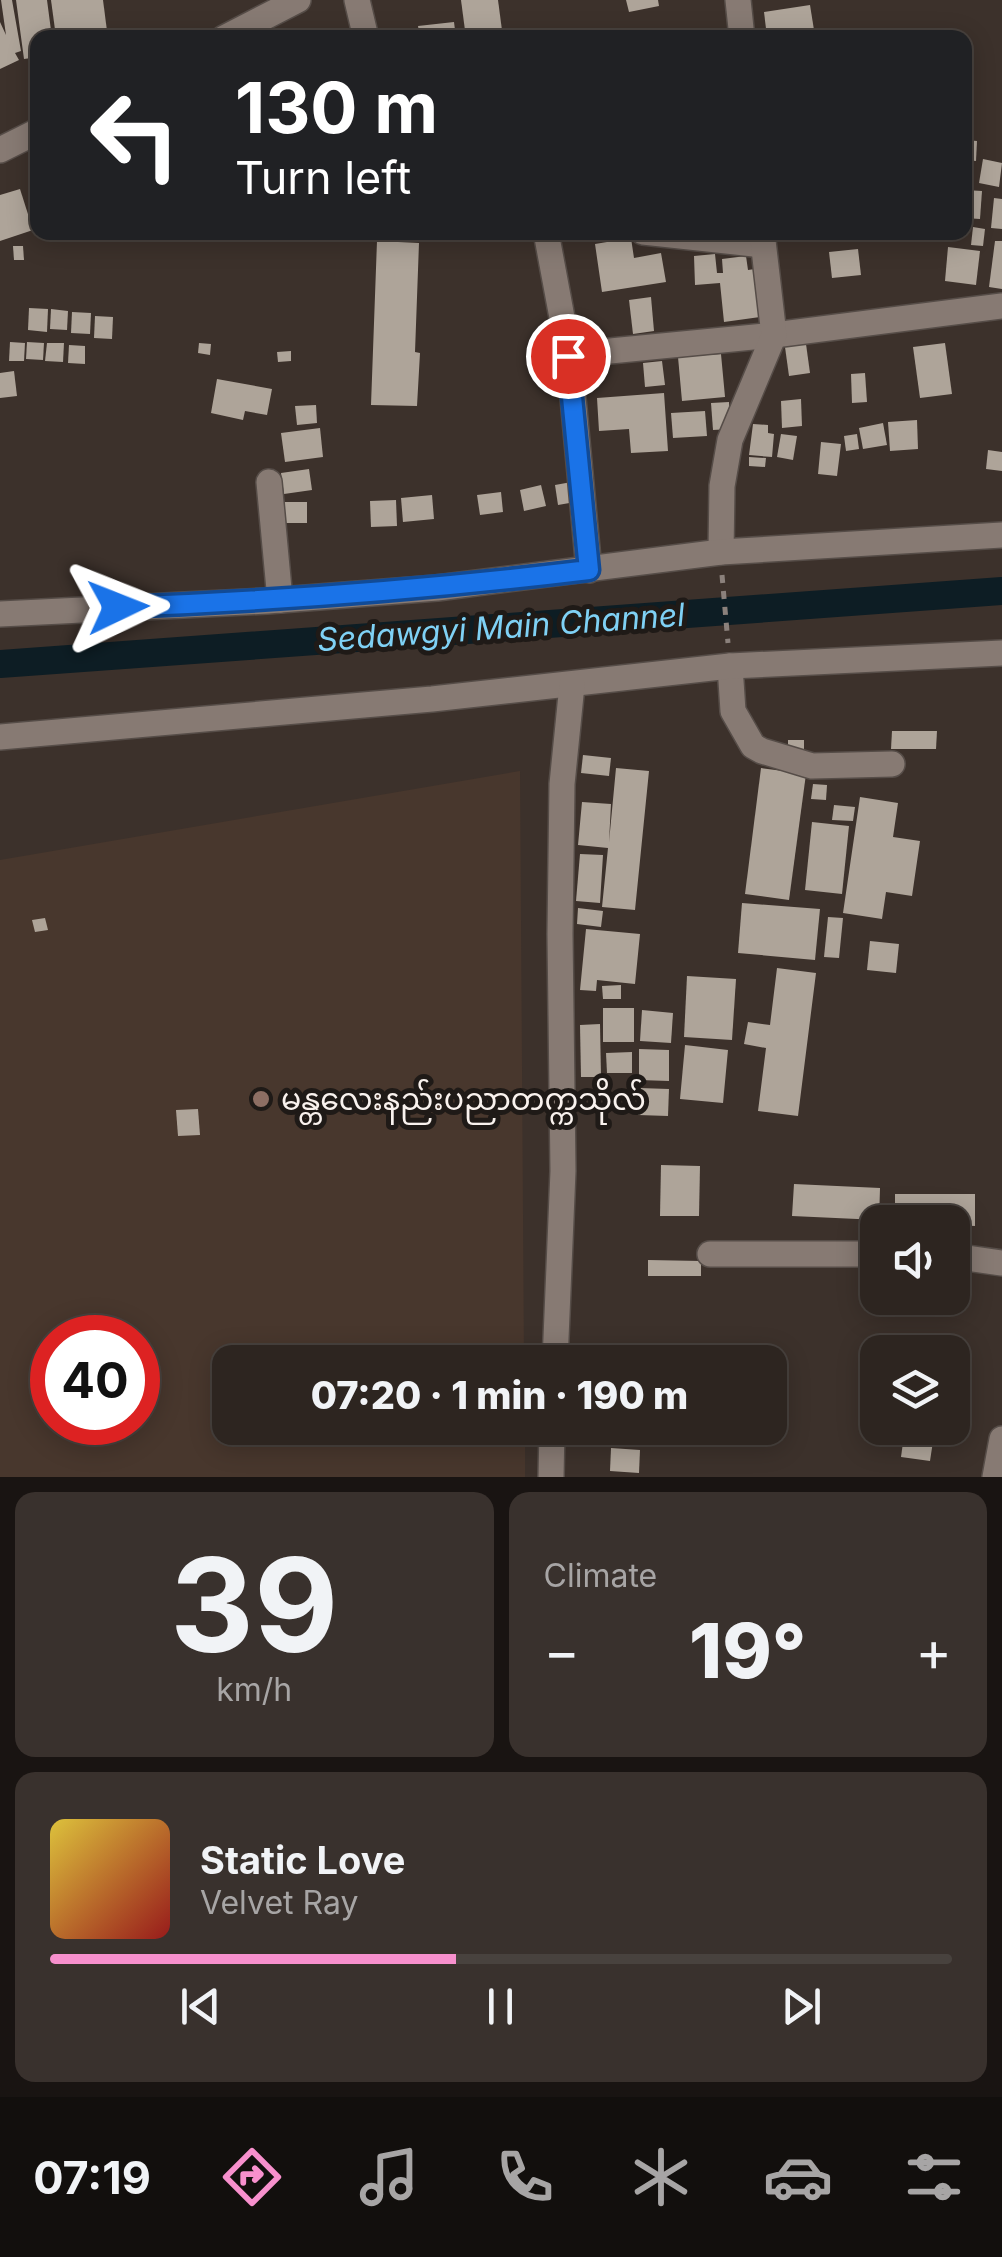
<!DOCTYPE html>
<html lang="en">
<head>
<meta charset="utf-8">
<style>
  body { margin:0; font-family:Inter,"Noto Sans Myanmar",sans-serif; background:#39312d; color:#f1f3f6; height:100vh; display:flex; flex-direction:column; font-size:38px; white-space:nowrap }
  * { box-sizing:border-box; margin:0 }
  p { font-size:32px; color:#a7a5a5 }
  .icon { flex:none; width:55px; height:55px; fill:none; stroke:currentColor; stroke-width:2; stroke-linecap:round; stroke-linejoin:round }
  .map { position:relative; height:1477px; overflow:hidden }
  .side { display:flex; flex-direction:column; gap:15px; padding:15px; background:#191412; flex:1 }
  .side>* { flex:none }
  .top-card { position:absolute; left:30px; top:30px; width:942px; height:210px; border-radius:20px; box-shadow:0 5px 25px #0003,0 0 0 2px #48423e; background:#202124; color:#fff; overflow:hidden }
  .fabs { position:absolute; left:860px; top:1205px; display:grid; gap:20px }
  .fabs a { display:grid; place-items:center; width:110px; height:110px; border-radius:20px; background:#2d2520; box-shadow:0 5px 25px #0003,0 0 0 2px #48423e; font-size:50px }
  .speed { position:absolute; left:30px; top:1315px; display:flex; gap:20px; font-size:50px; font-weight:700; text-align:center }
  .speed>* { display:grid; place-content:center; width:130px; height:130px; border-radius:50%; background:#2d2520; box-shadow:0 5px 25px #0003,0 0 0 2px #48423e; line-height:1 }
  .speed .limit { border:15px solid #d22; background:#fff; color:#111 }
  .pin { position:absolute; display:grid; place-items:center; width:85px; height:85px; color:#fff; margin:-42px; border:5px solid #fff; border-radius:50%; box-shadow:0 2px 10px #0007 }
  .me { position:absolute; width:110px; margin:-55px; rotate:88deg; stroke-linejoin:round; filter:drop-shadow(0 0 8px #0008) }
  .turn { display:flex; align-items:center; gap:35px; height:210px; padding:0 40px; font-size:45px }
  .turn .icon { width:130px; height:130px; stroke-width:2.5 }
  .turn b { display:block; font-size:70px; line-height:85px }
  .big { font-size:75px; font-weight:800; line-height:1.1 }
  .side .widget { flex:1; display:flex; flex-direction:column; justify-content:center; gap:15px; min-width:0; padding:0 35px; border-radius:20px; background:#39312d }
  .side .dial { align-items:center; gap:0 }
  .dial b { font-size:130px; line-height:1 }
  .song { display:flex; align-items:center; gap:30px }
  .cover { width:120px; height:120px; border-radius:15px; background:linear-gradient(135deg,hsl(50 70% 55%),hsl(0 70% 35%)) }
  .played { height:10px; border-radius:5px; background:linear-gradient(90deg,#f790cd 45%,#48423e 45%) }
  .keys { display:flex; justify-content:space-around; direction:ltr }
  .heat { display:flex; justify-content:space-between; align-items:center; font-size:55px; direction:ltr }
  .side .tiles { flex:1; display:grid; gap:15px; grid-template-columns:1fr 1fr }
  .widget:last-child { grid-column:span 2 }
  .trip { position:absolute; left:212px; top:1345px; width:575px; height:100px; border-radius:20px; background:#2d2520; box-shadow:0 5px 25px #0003,0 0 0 2px #48423e; font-weight:800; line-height:100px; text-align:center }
  .tab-bar { display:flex; height:160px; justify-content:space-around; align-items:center; background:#120f0d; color:#a7a5a5 }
  .tab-bar .icon { width:70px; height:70px }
  .tab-bar .selected { color:#f790cd }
  .tab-bar b { font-size:45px; color:#f1f3f6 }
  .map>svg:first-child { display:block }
</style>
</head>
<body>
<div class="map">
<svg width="1002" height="1477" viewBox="0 0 1002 1477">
  <rect width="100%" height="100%" fill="#3c312b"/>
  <!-- built -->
  <path fill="#48372d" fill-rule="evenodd" d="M520,771L524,1362H230V1428H525V1477H0V860ZM52,1338H138V1422H52Z"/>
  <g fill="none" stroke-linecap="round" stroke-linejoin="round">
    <!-- canal -->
    <polyline stroke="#0d1d24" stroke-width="28" points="0,664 1002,591"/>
  </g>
  <!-- building -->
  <g fill="#aea499">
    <polygon points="1,0 12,0 21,51 15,53 19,60 0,69 0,22 6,35"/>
    <polygon points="16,0 47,0 52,38 38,38 38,57 24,59"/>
    <polygon points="51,0 103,0 107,31 56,37"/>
    <polygon points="461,0 498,0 503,38 466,38"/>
    <polygon points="626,0 658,0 659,6 629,12"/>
    <polygon points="810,5 814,30 767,37 764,12"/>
    <polygon points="454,22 456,38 420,38 418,26"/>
    <polygon points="965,140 977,141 976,161 965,160"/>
    <polygon points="983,159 1002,163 999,187 979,183"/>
    <polygon points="38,181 38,216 36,216 29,183"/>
    <polygon points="20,189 33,230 0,241 0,195"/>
    <polygon points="965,190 982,191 980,219 965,218"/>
    <polygon points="994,198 1002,199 1002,229 991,228"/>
    <polygon points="973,227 985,229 983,246 971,245"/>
    <polygon points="381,232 424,232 425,238 381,239"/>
    <polygon points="631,238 634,258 661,253 666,282 602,292 595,244"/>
    <polygon points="377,241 419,243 415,352 420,353 417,406 371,405"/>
    <polygon points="995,241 1002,241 1002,289 989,287"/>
    <polygon points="13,246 23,246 24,260 14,260"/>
    <polygon points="948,247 980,251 976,285 945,281"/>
    <polygon points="858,249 861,275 832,278 829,252"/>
    <polygon points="715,254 717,273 723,273 722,259 746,256 748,270 755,269 760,317 724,322 720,283 695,285 694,256"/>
    <polygon points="651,297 654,331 633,334 629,300"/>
    <polygon points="29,308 48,309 47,332 28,330"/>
    <polygon points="51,309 68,311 67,330 50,329"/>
    <polygon points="72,312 91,313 90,334 71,333"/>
    <polygon points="95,316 113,317 112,339 94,338"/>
    <polygon points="10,342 25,343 24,361 9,361"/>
    <polygon points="27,342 44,343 43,360 26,359"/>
    <polygon points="47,343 64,343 63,362 45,361"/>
    <polygon points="199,343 211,344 210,355 198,353"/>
    <polygon points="945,343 952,394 920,398 913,347"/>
    <polygon points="806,344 810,373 789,376 785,347"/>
    <polygon points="69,345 85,346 85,364 68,363"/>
    <polygon points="291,351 291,361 278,362 277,352"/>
    <polygon points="721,354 725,397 682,401 678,357"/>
    <polygon points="662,361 665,385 645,387 643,363"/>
    <polygon points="14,371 17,396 0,398 0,373"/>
    <polygon points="865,373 867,402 852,403 851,374"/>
    <polygon points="217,379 272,389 267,415 245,411 243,420 211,413"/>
    <polygon points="664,393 668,451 631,453 629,429 599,431 597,398"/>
    <polygon points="801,399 802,426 782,428 781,401"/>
    <polygon points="729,402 730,429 713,430 711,403"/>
    <polygon points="316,405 317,423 297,425 295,406"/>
    <polygon points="705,411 707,436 673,438 671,413"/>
    <polygon points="917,420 918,449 890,451 888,422"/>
    <polygon points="883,423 887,445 863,449 859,428"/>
    <polygon points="753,424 768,425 768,433 774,434 772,457 749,455"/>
    <polygon points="320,428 323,457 285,462 281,433"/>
    <polygon points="781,434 797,436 793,460 777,457"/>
    <polygon points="857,434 859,449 846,451 844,436"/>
    <polygon points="821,442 841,444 837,476 818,474"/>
    <polygon points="988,450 1002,452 1002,471 986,469"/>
    <polygon points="749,457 766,458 765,467 749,466"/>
    <polygon points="309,469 312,490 284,494 281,473"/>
    <polygon points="577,481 581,501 558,505 555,485"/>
    <polygon points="541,485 546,506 524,511 520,490"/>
    <polygon points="501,492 503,512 480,515 477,495"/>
    <polygon points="432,495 434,519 403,522 401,498"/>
    <polygon points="396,500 397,526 371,527 370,501"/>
    <rect x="281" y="502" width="26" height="21"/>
    <polygon points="892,731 937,731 936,749 891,749"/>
    <polygon points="788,740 804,740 804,754 788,755"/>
    <polygon points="583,755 611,758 609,776 581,773"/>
    <polygon points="616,768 649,771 635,910 602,907 608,848 578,845 582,802 611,804 609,842"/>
    <polygon points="761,768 806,774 789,900 745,894"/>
    <polygon points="813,784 827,785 826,800 811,799"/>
    <polygon points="860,797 898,803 893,837 920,841 912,896 886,892 882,919 843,913"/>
    <polygon points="834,805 855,807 853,821 832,820"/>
    <polygon points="812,822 849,826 842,894 805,890"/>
    <polygon points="580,854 603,855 600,903 576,901"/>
    <polygon points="742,903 820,909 815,960 738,953"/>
    <polygon points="578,908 603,911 601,927 577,924"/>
    <polygon points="828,917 843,918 839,958 824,957"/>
    <polygon points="45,918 48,930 35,932 32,920"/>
    <polygon points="586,929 640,934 635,984 597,980 596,991 580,990"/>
    <polygon points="870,941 899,944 896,973 867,970"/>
    <polygon points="777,968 816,973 798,1116 758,1111 766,1048 744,1044 748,1022 770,1025"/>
    <polygon points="687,976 736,979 732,1040 684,1037"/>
    <polygon points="621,985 621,999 603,999 602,986"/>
    <rect x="603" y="1008" width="31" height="34"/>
    <polygon points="642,1010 673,1013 671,1043 640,1041"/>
    <polygon points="600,1024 601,1077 581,1077 580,1025"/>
    <polygon points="685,1045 728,1050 723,1103 680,1099"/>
    <polygon points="639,1049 669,1050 669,1081 639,1080"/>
    <polygon points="632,1052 632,1073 607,1073 606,1053"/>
    <polygon points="639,1088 669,1089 668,1116 638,1115"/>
    <polygon points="198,1109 200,1135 178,1136 176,1110"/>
    <polygon points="661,1165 700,1166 699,1216 660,1216"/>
    <polygon points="794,1184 880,1188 879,1220 792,1216"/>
    <polygon points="895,1194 975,1194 975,1226 895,1222"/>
    <polygon points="648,1260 701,1261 701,1276 648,1276"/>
    <polygon points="917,1344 946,1348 946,1352 916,1352"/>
    <polygon points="905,1428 935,1428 930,1461 901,1457"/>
    <polygon points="611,1448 640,1450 639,1473 610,1471"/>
  </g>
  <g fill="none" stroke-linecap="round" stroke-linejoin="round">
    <defs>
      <g id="minor">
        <polyline points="357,0 366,38"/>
        <polyline points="738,0 742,38"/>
        <polyline points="224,38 298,0"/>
        <polyline points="0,150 38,131"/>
        <polyline points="546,232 569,355 589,570"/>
        <polyline points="643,232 763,245"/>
        <polyline points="569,355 774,335 1002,306"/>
        <polyline points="269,482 280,600"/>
        <polyline points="721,552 722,486 730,440 774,335 762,232"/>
        <polyline points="0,614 267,601 437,588 721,552 1002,535"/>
        <polyline points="730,666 733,711 753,746 762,751 812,766 892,764"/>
        <polyline points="0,737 432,699 730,666 1002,653"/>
        <polyline points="710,1254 878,1254"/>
        <polyline points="952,1256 1002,1263"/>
        <polyline points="555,1362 563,1171 560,934 562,784 572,685"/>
        <polyline points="551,1477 552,1428"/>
        <polyline points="995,1477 1002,1439"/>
      </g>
    </defs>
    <!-- minor casing -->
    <use href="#minor" stroke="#564d48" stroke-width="28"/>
    <!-- path -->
    <polyline stroke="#8b817c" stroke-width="5" stroke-dasharray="8 8" stroke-linecap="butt" points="722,575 728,643"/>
    <!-- minor -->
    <use href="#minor" stroke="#877a73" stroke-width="25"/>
  </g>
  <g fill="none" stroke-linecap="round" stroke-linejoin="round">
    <defs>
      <path id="route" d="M118,607C276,601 432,589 589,570L568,356"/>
    </defs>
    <!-- route casing -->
    <use href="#route" stroke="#114b97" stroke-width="25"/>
    <!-- route -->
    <use href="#route" stroke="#1a73e8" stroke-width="18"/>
  </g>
  <!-- markers -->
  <circle fill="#8d6e63" stroke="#1f1a17" stroke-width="4" cx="261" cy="1099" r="10"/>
  <g text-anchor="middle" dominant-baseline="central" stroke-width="10" stroke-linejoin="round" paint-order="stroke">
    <!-- poi labels -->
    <g font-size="30" fill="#f9f2ee" stroke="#1f1a17" text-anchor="start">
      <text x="281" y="1099">မန္တလေးနည်းပညာတက္ကသိုလ်</text>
    </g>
    <!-- water labels -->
    <g font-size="32" font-style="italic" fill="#7fd1f5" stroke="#1f1a17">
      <text transform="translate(501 627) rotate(-4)">Sedawgyi Main Channel</text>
    </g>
  </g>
</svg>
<div class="fabs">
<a><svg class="icon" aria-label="sound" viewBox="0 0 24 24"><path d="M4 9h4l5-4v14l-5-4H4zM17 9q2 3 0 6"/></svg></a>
<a><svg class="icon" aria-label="layers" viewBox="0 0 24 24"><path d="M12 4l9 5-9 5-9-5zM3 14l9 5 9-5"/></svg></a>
</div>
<div class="speed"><div class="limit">40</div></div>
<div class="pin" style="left:568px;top:356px;background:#d93025"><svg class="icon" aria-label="arrive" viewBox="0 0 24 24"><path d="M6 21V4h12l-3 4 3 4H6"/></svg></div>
<svg class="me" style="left:118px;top:607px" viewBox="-20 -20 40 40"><path d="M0-17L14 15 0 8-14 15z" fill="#1a73e8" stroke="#fff" stroke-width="4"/></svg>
<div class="trip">07:20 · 1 min · 190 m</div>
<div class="top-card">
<div class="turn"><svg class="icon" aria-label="left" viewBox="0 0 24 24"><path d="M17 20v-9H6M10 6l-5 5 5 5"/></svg><div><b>130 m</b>Turn left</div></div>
</div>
</div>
<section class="side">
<div class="tiles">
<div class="widget dial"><b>39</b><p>km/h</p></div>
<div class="widget"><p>Climate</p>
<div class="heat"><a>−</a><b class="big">19°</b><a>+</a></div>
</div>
<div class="widget">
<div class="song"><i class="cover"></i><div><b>Static Love</b><p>Velvet Ray</p></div></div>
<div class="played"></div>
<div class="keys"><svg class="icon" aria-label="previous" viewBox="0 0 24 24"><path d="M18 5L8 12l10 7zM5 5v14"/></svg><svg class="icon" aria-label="pause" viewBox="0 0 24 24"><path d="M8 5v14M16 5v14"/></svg><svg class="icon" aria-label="next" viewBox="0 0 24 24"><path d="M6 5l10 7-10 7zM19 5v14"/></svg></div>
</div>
</div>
</section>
<nav class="tab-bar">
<b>07:19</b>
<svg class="icon selected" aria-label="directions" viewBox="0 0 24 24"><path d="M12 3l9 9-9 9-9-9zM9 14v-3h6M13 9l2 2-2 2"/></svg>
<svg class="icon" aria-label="music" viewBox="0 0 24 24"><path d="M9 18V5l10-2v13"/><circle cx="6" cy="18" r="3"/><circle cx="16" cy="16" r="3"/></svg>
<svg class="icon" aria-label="phone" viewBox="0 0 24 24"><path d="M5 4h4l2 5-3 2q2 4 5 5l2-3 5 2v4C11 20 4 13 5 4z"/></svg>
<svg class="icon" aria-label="climate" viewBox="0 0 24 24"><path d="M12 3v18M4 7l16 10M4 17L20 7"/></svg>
<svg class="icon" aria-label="car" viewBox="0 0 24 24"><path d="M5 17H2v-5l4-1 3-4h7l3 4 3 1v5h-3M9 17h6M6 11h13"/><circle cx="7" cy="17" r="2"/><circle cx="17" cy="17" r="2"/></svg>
<svg class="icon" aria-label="filters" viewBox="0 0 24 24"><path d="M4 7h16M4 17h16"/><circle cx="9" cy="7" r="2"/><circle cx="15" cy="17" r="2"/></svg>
</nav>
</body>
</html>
